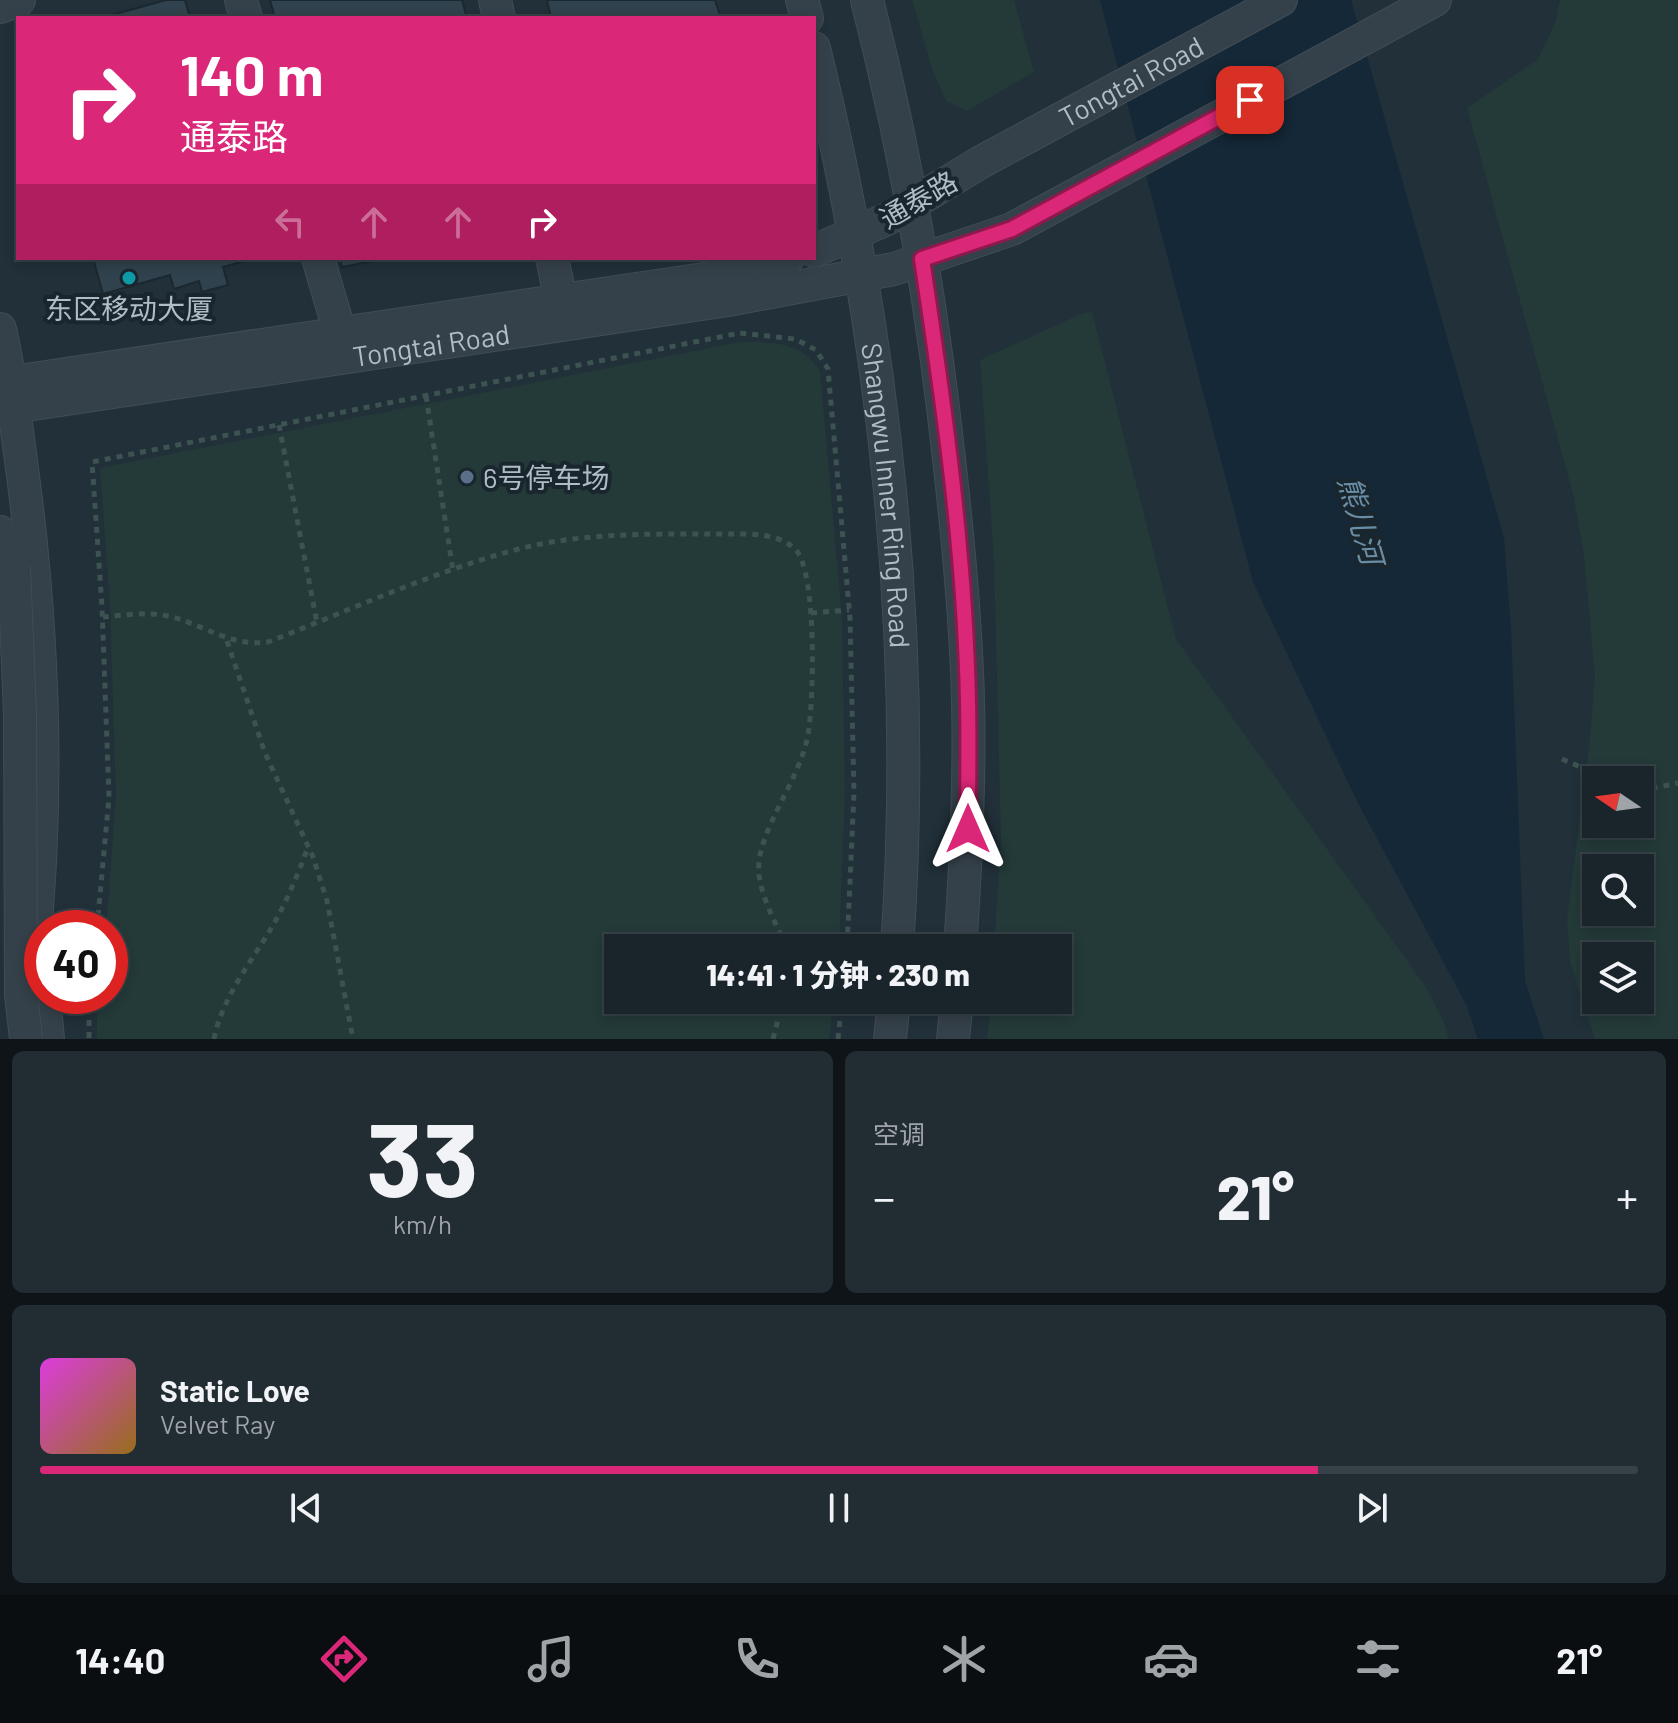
<!DOCTYPE html>
<html lang="zh">
<head>
<meta charset="utf-8">
<style>
  body { margin:0; font-family:Barlow,"Noto Sans SC",sans-serif; background:#222c33; color:#f1f3f6; height:100vh; display:flex; flex-direction:column; font-size:30px; white-space:nowrap }
  * { box-sizing:border-box; margin:0 }
  p { font-size:26px; color:#9fa4a9 }
  .icon { flex:none; width:44px; height:44px; fill:none; stroke:currentColor; stroke-width:2; stroke-linecap:round; stroke-linejoin:round }
  .map { position:relative; height:1039px; overflow:hidden }
  .side { display:flex; flex-direction:column; gap:12px; padding:12px; background:#0e1418; flex:1 }
  .side>* { flex:none }
  .hud { position:absolute; left:16px; top:16px; width:800px; height:244px; border-radius:0px; box-shadow:0 4px 12px #0003,0 0 0 2px #374147; background:#db2777; color:#fff; overflow:hidden }
  .needle { width:52px; rotate:283deg }
  .controls { position:absolute; left:1582px; top:766px; display:grid; gap:16px }
  .controls a { display:grid; place-items:center; width:72px; height:72px; border-radius:0px; background:#19242b; box-shadow:0 4px 12px #0003,0 0 0 2px #374147; font-size:40px }
  .speed { position:absolute; left:24px; top:910px; display:flex; gap:16px; font-size:40px; font-weight:700; text-align:center }
  .speed>* { display:grid; place-content:center; width:104px; height:104px; border-radius:50%; background:#19242b; box-shadow:0 4px 12px #0003,0 0 0 2px #374147; line-height:1 }
  .speed .limit { border:12px solid #d22; background:#fff; color:#111 }
  .pin { position:absolute; display:grid; place-items:center; width:68px; height:68px; color:#fff; margin:-34px; border-radius:16px; box-shadow:0 4px 12px #0006 }
  .me { position:absolute; width:88px; margin:-44px; rotate:0deg; stroke-linejoin:round; filter:drop-shadow(0 0 6px #0008) }
  .turn { display:flex; align-items:center; gap:28px; height:168px; padding:0 32px; font-size:36px }
  .turn .icon { width:104px; height:104px; stroke-width:2.5 }
  .turn b { display:block; font-size:56px; line-height:68px }
  .lanes { display:flex; align-items:center; height:76px; padding:0 32px; background:#0003; justify-content:center; gap:40px; direction:ltr }
  .lanes .off { opacity:.35 }
  .big { font-size:60px; font-weight:800; line-height:1.1 }
  .side .widget { flex:1; display:flex; flex-direction:column; justify-content:center; gap:12px; min-width:0; padding:0 28px; border-radius:12px; background:#222c33 }
  .side .dial { align-items:center; gap:0 }
  .dial b { font-size:104px; line-height:1 }
  .song { display:flex; align-items:center; gap:24px }
  .cover { width:96px; height:96px; border-radius:12px; background:linear-gradient(135deg,hsl(300 70% 55%),hsl(40 70% 35%)) }
  .played { height:8px; border-radius:4px; background:linear-gradient(90deg,#db2777 80%,#374147 80%) }
  .keys { display:flex; justify-content:space-around; direction:ltr }
  .heat { display:flex; justify-content:space-between; align-items:center; font-size:44px; direction:ltr }
  .side .tiles { flex:1; display:grid; gap:12px; grid-template-columns:1fr 1fr }
  .widget:last-child { grid-column:span 2 }
  .trip { position:absolute; left:604px; top:934px; width:468px; height:80px; border-radius:0px; background:#19242b; box-shadow:0 4px 12px #0003,0 0 0 2px #374147; font-weight:800; line-height:80px; text-align:center }
  .menu { display:flex; height:128px; justify-content:space-around; align-items:center; background:#0a0e11; color:#9fa4a9 }
  .menu .icon { width:56px; height:56px }
  .menu .active { color:#db2777 }
  .menu b { font-size:36px; color:#f1f3f6 }
  .map>svg:first-child { display:block }
</style>
</head>
<body>
<div class="map">
<svg width="1678" height="1039" viewBox="0 0 1678 1039">
  <rect width="100%" height="100%" fill="#213039"/>
  <!-- green -->
  <g fill="#233a39" fill-rule="evenodd">
    <polygon points="912,0 1014,0 1034,72 967,111 946,101 933,72"/>
    <path d="M1560,0H1678V1039H1595L1570,962L1567,920L1590,738L1595,676L1584,555L1573,494L1467,108L1538,59L1555,23ZM1596,780H1640V824H1596ZM1596,868H1640V912H1596ZM1596,956H1640V1000H1596Z"/>
    <polygon points="1092,312 1176,639 1426,987 1443,1020 1449,1039 987,1039 991,1000 1058,1000 1058,948 994,948 1001,840 994,560 980,360 1083,313"/>
    <path d="M740,342C773,342 801,341 820,371L842,618L845,792L839,948H618V1000H834L829,1039H97V996H110V928H106L116,797L110,606L100,468Z"/>
  </g>
  <!-- water -->
  <polygon fill="#152837" points="1100,0 1351,0 1504,538 1511,630 1525,981 1544,1039 1478,1039 1466,1004 1357,801 1253,582"/>
  <!-- building -->
  <g fill="#30424d" stroke="#1c2830" stroke-width="2">
    <polygon points="166,0 185,0 190,18 101,18"/>
    <polygon points="270,0 462,0 467,18 275,18"/>
    <polygon points="547,0 715,0 721,18 551,18"/>
    <polygon points="93,258 255,258 223,267 228,285 202,292 199,281 174,289 170,275 103,294"/>
    <polygon points="340,258 389,258 342,267"/>
  </g>
  <g fill="none" stroke-linecap="round" stroke-linejoin="round">
    <defs>
      <g id="minor">
        <polyline points="241,0 246,18"/>
        <polyline points="495,0 499,18"/>
        <polyline points="802,0 807,18"/>
        <path d="M867,0C906,151 932,304 949,459C958,538 966,620 968,700C970,783 966,865 960,948"/>
        <polyline points="0,7 19,0"/>
        <path id="s1" d="M814,48C886,341 918,647 897,948"/>
        <path id="s2" d="M814,251L887,219L981,162L1281,0"/>
        <polyline points="318,258 340,333"/>
        <polyline points="552,258 561,300"/>
        <path d="M0,329C10,372 15,417 21,461C44,628 50,796 32,964"/>
        <polyline points="0,384 724,276 788,258"/>
        <path id="s3" d="M0,409L728,300L894,269L1012,229L1435,0"/>
        <polyline points="0,532 14,567"/>
        <polyline points="44,996 48,1039"/>
        <polyline points="890,1039 894,1000"/>
        <polyline points="953,1039 957,1000"/>
      </g>
    </defs>
    <!-- minor casing -->
    <use href="#minor" stroke="#414d56" stroke-width="34"/>
    <!-- path -->
    <g stroke="#3c5351" stroke-width="5" stroke-dasharray="6 6" stroke-linecap="butt">
      <polyline points="426,396 453,571"/>
      <polyline points="279,425 317,623"/>
      <polyline points="811,613 849,610"/>
      <path d="M103,617C125,615 149,611 172,617C206,626 231,647 268,642C348,611 428,574 511,551C576,533 643,534 709,534C735,535 776,529 796,550C817,574 814,701 808,734C801,780 754,834 759,875C762,899 777,926 787,948"/>
      <polyline points="227,641 265,753 313,857 327,901 353,1039"/>
      <polyline points="1562,759 1611,780"/>
      <polyline points="1640,791 1678,783"/>
      <polyline points="97,928 109,797 102,607 92,462 740,333 795,339 816,350 828,369 850,618 854,793 847,948"/>
      <polyline points="89,996 89,1039"/>
      <path d="M214,1039C222,998 251,962 272,927C287,901 298,874 308,847"/>
      <polyline points="773,1039 783,1000"/>
      <polyline points="838,1039 842,1000"/>
    </g>
    <!-- minor -->
    <use href="#minor" stroke="#35414a" stroke-width="32"/>
    <defs>
      <polyline id="minor-bridge" points="14,567 20,715 21,995 26,1039"/>
    </defs>
    <!-- minor-bridge casing -->
    <use href="#minor-bridge" stroke="#414d56" stroke-width="34" stroke-linecap="butt"/>
    <!-- minor-bridge -->
    <use href="#minor-bridge" stroke="#35414a" stroke-width="32"/>
  </g>
  <g fill="none" stroke-linecap="round" stroke-linejoin="round">
    <defs>
      <path id="route" d="M968,829C968,786 969,744 968,701C965,553 944,405 922,259L1012,229L1250,100"/>
    </defs>
    <!-- route casing -->
    <use href="#route" stroke="#8e194d" stroke-width="20"/>
    <!-- route -->
    <use href="#route" stroke="#db2777" stroke-width="14"/>
  </g>
  <!-- markers -->
  <circle fill="#0f9aa8" stroke="#1a262e" stroke-width="3" cx="129" cy="278" r="8"/>
  <circle fill="#5c6f8a" stroke="#1a262e" stroke-width="3" cx="467" cy="477" r="8"/>
  <g text-anchor="middle" dominant-baseline="central" stroke-width="8" stroke-linejoin="round" paint-order="stroke">
    <!-- street labels -->
    <g font-size="28" fill="#b0bcc6" stroke="#1a262e">
      <text stroke="none"><textPath href="#s2" startOffset="360">Tongtai Road</textPath></text>
      <text transform="translate(918 199) rotate(-30)">通泰路</text>
      <text stroke="none"><textPath href="#s3" startOffset="436">Tongtai Road</textPath></text>
      <text stroke="none"><textPath href="#s1" startOffset="454">Shangwu Inner Ring Road</textPath></text>
    </g>
    <!-- poi labels -->
    <g font-size="28" fill="#b0bcc6" stroke="#1a262e">
      <text x="129" y="308">东区移动大厦</text>
      <text x="483" y="477" text-anchor="start">6号停车场</text>
    </g>
    <!-- water labels -->
    <g font-size="30" font-style="italic" fill="#688da5" stroke="#1a262e">
      <text transform="translate(1362 520) rotate(74)">熊儿河</text>
    </g>
  </g>
</svg>
<div class="controls">
<a><svg class="needle" viewBox="-14 -14 28 28"><path d="M0-13l5 13h-10z" fill="#e53935"/><path d="M0 13l5-13h-10z" fill="#9fa4a9"/></svg></a>
<a><svg class="icon" aria-label="search" viewBox="0 0 24 24"><circle cx="10" cy="10" r="6"/><path d="M15 15l6 6"/></svg></a>
<a><svg class="icon" aria-label="layers" viewBox="0 0 24 24"><path d="M12 4l9 5-9 5-9-5zM3 14l9 5 9-5"/></svg></a>
</div>
<div class="speed"><div class="limit">40</div></div>
<div class="pin" style="left:1250px;top:100px;background:#d93025"><svg class="icon" aria-label="arrive" viewBox="0 0 24 24"><path d="M6 21V4h12l-3 4 3 4H6"/></svg></div>
<svg class="me" style="left:968px;top:829px" viewBox="-20 -20 40 40"><path d="M0-17L14 15 0 8-14 15z" fill="#db2777" stroke="#fff" stroke-width="4"/></svg>
<div class="trip">14:41 · 1 分钟 · 230 m</div>
<div class="hud">
<div class="turn"><svg class="icon" aria-label="right" viewBox="0 0 24 24"><path d="M7 20v-9h11M14 6l5 5-5 5"/></svg><div><b>140 m</b>通泰路</div></div>
<div class="lanes"><svg class="icon off" aria-label="left" viewBox="0 0 24 24"><path d="M17 20v-9H6M10 6l-5 5 5 5"/></svg><svg class="icon off" aria-label="ahead" viewBox="0 0 24 24"><path d="M12 20V5M6 11l6-6 6 6"/></svg><svg class="icon off" aria-label="ahead" viewBox="0 0 24 24"><path d="M12 20V5M6 11l6-6 6 6"/></svg><svg class="icon" aria-label="right" viewBox="0 0 24 24"><path d="M7 20v-9h11M14 6l5 5-5 5"/></svg></div>
</div>
</div>
<section class="side">
<div class="tiles">
<div class="widget dial"><b>33</b><p>km/h</p></div>
<div class="widget"><p>空调</p>
<div class="heat"><a>−</a><b class="big">21°</b><a>+</a></div>
</div>
<div class="widget">
<div class="song"><i class="cover"></i><div><b>Static Love</b><p>Velvet Ray</p></div></div>
<div class="played"></div>
<div class="keys"><svg class="icon" aria-label="previous" viewBox="0 0 24 24"><path d="M18 5L8 12l10 7zM5 5v14"/></svg><svg class="icon" aria-label="pause" viewBox="0 0 24 24"><path d="M8 5v14M16 5v14"/></svg><svg class="icon" aria-label="next" viewBox="0 0 24 24"><path d="M6 5l10 7-10 7zM19 5v14"/></svg></div>
</div>
</div>
</section>
<nav class="menu">
<b>14:40</b>
<svg class="icon active" aria-label="directions" viewBox="0 0 24 24"><path d="M12 3l9 9-9 9-9-9zM9 14v-3h6M13 9l2 2-2 2"/></svg>
<svg class="icon" aria-label="music" viewBox="0 0 24 24"><path d="M9 18V5l10-2v13"/><circle cx="6" cy="18" r="3"/><circle cx="16" cy="16" r="3"/></svg>
<svg class="icon" aria-label="phone" viewBox="0 0 24 24"><path d="M5 4h4l2 5-3 2q2 4 5 5l2-3 5 2v4C11 20 4 13 5 4z"/></svg>
<svg class="icon" aria-label="climate" viewBox="0 0 24 24"><path d="M12 3v18M4 7l16 10M4 17L20 7"/></svg>
<svg class="icon" aria-label="car" viewBox="0 0 24 24"><path d="M5 17H2v-5l4-1 3-4h7l3 4 3 1v5h-3M9 17h6M6 11h13"/><circle cx="7" cy="17" r="2"/><circle cx="17" cy="17" r="2"/></svg>
<svg class="icon" aria-label="filters" viewBox="0 0 24 24"><path d="M4 7h16M4 17h16"/><circle cx="9" cy="7" r="2"/><circle cx="15" cy="17" r="2"/></svg>
<b>21°</b>
</nav>
</body>
</html>
